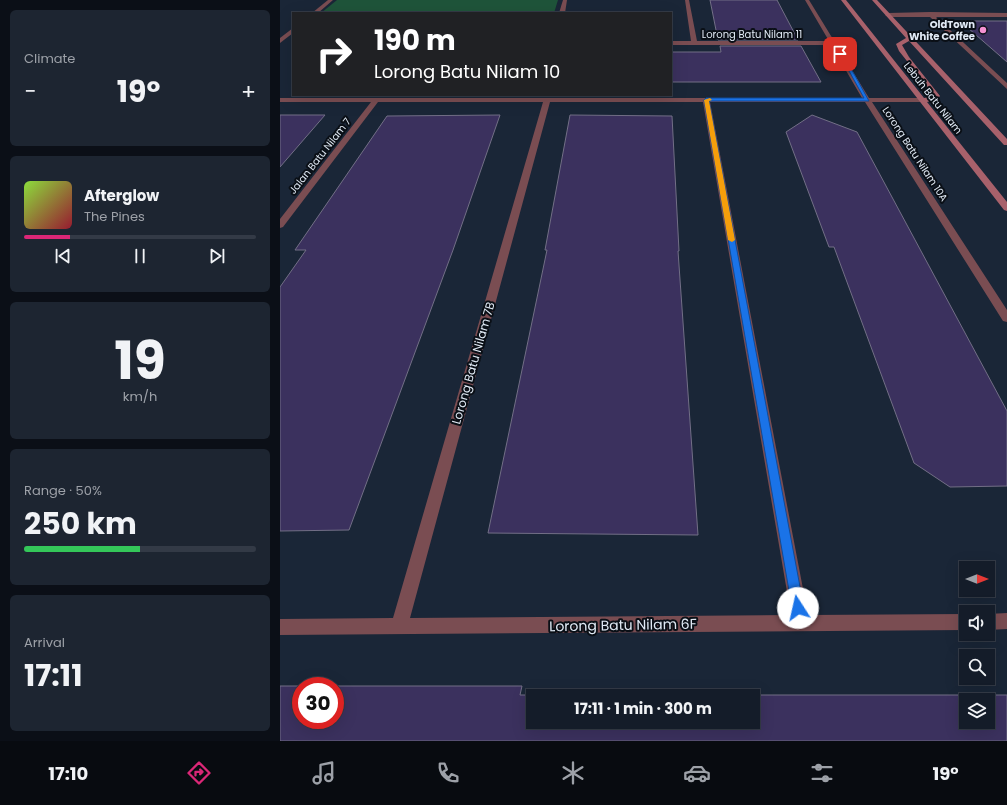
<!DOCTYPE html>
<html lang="en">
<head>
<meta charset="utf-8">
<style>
  body { margin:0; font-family:Poppins,sans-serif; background:#1d2531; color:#f1f3f6; height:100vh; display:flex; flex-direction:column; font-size:15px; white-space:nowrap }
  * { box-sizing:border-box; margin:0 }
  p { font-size:13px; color:#9da1a8 }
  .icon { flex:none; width:22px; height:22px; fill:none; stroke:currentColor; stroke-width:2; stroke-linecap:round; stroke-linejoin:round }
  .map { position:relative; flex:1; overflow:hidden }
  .panel { display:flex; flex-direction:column; gap:10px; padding:10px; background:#0b0f17; width:280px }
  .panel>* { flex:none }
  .hud { position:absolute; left:12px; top:12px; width:380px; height:84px; border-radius:0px; box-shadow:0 4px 16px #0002,0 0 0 1px #333a46; background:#202124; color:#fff; overflow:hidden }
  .needle { width:26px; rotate:90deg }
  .buttons { position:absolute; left:679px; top:561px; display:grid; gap:8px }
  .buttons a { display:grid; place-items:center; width:36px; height:36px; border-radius:0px; background:#141c29; box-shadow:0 4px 16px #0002,0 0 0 1px #333a46; font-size:20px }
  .speed { position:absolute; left:12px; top:677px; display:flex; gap:8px; font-size:20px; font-weight:700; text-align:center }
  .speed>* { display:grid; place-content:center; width:52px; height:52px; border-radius:50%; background:#141c29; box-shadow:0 4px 16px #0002,0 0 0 1px #333a46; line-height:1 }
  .speed .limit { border:6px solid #d22; background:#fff; color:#111 }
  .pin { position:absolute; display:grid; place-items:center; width:34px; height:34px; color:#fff; margin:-17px; border-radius:8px; box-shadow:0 2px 6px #0006 }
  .me { position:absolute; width:44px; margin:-22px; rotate:350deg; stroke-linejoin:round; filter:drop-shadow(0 0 3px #0008) }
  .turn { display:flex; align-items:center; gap:14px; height:84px; padding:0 16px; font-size:18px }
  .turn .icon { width:52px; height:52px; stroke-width:2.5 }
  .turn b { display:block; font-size:28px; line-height:34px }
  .big { font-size:30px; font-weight:700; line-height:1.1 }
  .panel .widget { flex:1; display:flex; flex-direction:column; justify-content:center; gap:6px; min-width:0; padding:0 14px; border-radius:6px; background:#1d2531 }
  .panel .dial { align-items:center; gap:0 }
  .dial b { font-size:52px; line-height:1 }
  .song { display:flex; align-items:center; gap:12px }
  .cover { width:48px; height:48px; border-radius:6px; background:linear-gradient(135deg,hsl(90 70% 55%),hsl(350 70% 35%)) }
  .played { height:4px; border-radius:2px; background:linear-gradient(90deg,#db2777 20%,#333a46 20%) }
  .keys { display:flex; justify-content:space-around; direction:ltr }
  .heat { display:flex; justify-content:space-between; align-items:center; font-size:22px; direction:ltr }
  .charge { height:6px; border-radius:3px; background:linear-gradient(90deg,#34c759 50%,#333a46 0) }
  .trip { position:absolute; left:246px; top:689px; width:234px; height:40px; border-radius:0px; background:#141c29; box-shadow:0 4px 16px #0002,0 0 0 1px #333a46; font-weight:700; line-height:40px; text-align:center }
  .menu { display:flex; height:64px; justify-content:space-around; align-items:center; background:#080b10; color:#9da1a8 }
  .menu .icon { width:28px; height:28px }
  .menu .current { color:#db2777 }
  .menu b { font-size:18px; color:#f1f3f6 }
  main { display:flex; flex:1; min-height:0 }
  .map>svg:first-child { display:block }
</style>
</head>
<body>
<main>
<section class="panel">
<div class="widget"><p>Climate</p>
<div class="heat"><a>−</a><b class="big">19°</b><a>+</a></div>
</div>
<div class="widget">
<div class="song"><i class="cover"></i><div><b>Afterglow</b><p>The Pines</p></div></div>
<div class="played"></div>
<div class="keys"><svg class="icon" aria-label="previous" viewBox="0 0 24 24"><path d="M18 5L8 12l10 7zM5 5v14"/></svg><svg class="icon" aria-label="pause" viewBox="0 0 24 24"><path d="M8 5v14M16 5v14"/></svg><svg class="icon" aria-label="next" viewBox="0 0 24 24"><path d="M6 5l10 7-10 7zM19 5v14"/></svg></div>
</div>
<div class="widget dial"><b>19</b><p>km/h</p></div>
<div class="widget"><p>Range · 50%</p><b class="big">250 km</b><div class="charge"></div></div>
<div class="widget"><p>Arrival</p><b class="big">17:11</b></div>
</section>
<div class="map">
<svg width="727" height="741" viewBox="0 0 727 741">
  <rect width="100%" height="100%" fill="#1a2637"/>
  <!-- green -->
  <polygon fill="#1f543a" points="57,0 278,0 274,13 41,13"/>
  <!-- building -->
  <g fill="#3b315e" stroke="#726f86" fill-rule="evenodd">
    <polygon points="430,0 497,0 518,40 438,40"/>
    <polygon points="680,21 727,21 727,62"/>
    <polygon points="440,46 521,46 541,82 391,82 391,52 441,52"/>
    <polygon points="0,115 45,115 0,167"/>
    <polygon points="220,115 173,250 69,530 0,531 0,287 26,250 15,250 107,116"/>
    <polygon points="290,115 392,116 399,251 398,251 418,535 208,533 267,250 265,250"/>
    <polygon points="532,115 577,132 727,411 727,486 670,487 634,463 554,247 549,247 506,132"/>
    <path d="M0,686H242L240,695H727V741H0ZM21,686H55V720H21ZM253,696H473V722H253ZM686,700H708V722H686Z"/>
  </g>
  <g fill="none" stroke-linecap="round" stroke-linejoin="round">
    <!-- street -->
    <g fill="#7a4d52" fill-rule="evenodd">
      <polygon points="48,0 53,0 38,13 32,13"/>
      <polygon points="283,0 287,0 285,13 279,13"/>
      <path d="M405,0H409L417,41H549L525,0H529L589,98H641L644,100L641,102H592L727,310V322L723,321L585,102H430L528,615L686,614V630L0,635V619L113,618L263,102H98L3,227L0,228V219L91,102H0V98H582L551,45H391V41H411ZM270,102H423L511,615L130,618Z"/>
      <polygon points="650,12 727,13 727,17 656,17 727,83 727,89 650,17 608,17 605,15 608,13"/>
      <polygon points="13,28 13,33 0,43 0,38"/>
      <polygon points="727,613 727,629 708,630 708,614"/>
    </g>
    <!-- secondary -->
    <polygon fill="#a8616b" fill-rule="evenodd" points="561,0 566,0 644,98 652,97 653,96 650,90 619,51 616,44 626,38 592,0 597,0 727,139 727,145 724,145 629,41 622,45 629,57 660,96 656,100 647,102 727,202 727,211 724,210"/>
  </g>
  <!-- route -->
  <polygon fill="#1a73e8" stroke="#114b97" points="559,53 563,54 589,101 429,101 524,608 523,612 518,614 514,612 512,608 424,100 426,98 584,98"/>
  <!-- slow -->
  <polygon fill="#f59e0b" points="430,98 432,100 429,101 455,240 452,242 448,240 424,100"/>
  <!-- markers -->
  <circle fill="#f591d2" stroke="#0a0f16" stroke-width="1.5" cx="703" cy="30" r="4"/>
  <g text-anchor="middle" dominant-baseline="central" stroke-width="4" stroke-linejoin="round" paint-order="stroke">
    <!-- far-poi labels -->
    <g font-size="10" font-weight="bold" fill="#e1eaf5" stroke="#0a0f16" text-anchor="end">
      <text x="695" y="24">OldTown<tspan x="695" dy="12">White Coffee</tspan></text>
    </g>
    <!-- far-street labels -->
    <g font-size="10" fill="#e1eaf5" stroke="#0a0f16">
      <text x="472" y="34">Lorong Batu Nilam 11</text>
      <text transform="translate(653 98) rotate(52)">Lebuh Batu Nilam</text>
      <text transform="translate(635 154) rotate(57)">Lorong Batu Nilam 10A</text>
      <text transform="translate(40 156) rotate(-52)">Jalan Batu Nilam 7</text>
    </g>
    <!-- street labels -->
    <g font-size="12" fill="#e1eaf5" stroke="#0a0f16">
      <text transform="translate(193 363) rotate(-74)">Lorong Batu Nilam 7B</text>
    </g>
    <!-- near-street labels -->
    <g font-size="14" fill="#e1eaf5" stroke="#0a0f16">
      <text transform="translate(343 625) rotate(-1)">Lorong Batu Nilam 6F</text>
    </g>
  </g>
</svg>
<div class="buttons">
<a><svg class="needle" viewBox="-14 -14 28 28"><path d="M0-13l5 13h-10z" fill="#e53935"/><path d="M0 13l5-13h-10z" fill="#9da1a8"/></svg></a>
<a><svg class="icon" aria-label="sound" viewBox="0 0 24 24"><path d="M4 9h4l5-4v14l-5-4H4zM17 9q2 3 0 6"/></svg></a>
<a><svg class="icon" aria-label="search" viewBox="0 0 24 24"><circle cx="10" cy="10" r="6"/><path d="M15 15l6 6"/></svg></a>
<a><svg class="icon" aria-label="layers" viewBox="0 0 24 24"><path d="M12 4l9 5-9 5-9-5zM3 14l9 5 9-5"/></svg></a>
</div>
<div class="speed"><div class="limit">30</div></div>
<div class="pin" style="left:560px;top:54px;background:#d93025"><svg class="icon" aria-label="arrive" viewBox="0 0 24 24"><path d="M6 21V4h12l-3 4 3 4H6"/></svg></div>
<svg class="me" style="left:518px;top:608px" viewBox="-20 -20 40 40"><circle r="19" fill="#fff"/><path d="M0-13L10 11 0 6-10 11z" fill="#1a73e8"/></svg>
<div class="trip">17:11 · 1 min · 300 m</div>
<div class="hud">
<div class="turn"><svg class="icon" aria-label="right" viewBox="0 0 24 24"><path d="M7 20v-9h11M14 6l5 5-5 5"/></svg><div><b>190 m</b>Lorong Batu Nilam 10</div></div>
</div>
</div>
</main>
<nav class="menu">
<b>17:10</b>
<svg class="icon current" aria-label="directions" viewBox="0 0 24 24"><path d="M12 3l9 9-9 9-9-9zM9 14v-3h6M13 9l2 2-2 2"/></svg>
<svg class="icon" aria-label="music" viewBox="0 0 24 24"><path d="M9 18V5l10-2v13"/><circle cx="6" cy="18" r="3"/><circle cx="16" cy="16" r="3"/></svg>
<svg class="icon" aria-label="phone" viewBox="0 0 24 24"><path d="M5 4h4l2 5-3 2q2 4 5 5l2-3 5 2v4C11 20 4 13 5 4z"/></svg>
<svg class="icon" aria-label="climate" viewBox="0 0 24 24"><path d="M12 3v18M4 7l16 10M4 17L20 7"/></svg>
<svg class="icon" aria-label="car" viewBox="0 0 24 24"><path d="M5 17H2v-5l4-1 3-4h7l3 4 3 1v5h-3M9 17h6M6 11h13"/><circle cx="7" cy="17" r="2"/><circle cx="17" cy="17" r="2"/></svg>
<svg class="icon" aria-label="filters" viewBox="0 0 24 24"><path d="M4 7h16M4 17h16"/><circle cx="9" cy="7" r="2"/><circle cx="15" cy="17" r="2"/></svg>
<b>19°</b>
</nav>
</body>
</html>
